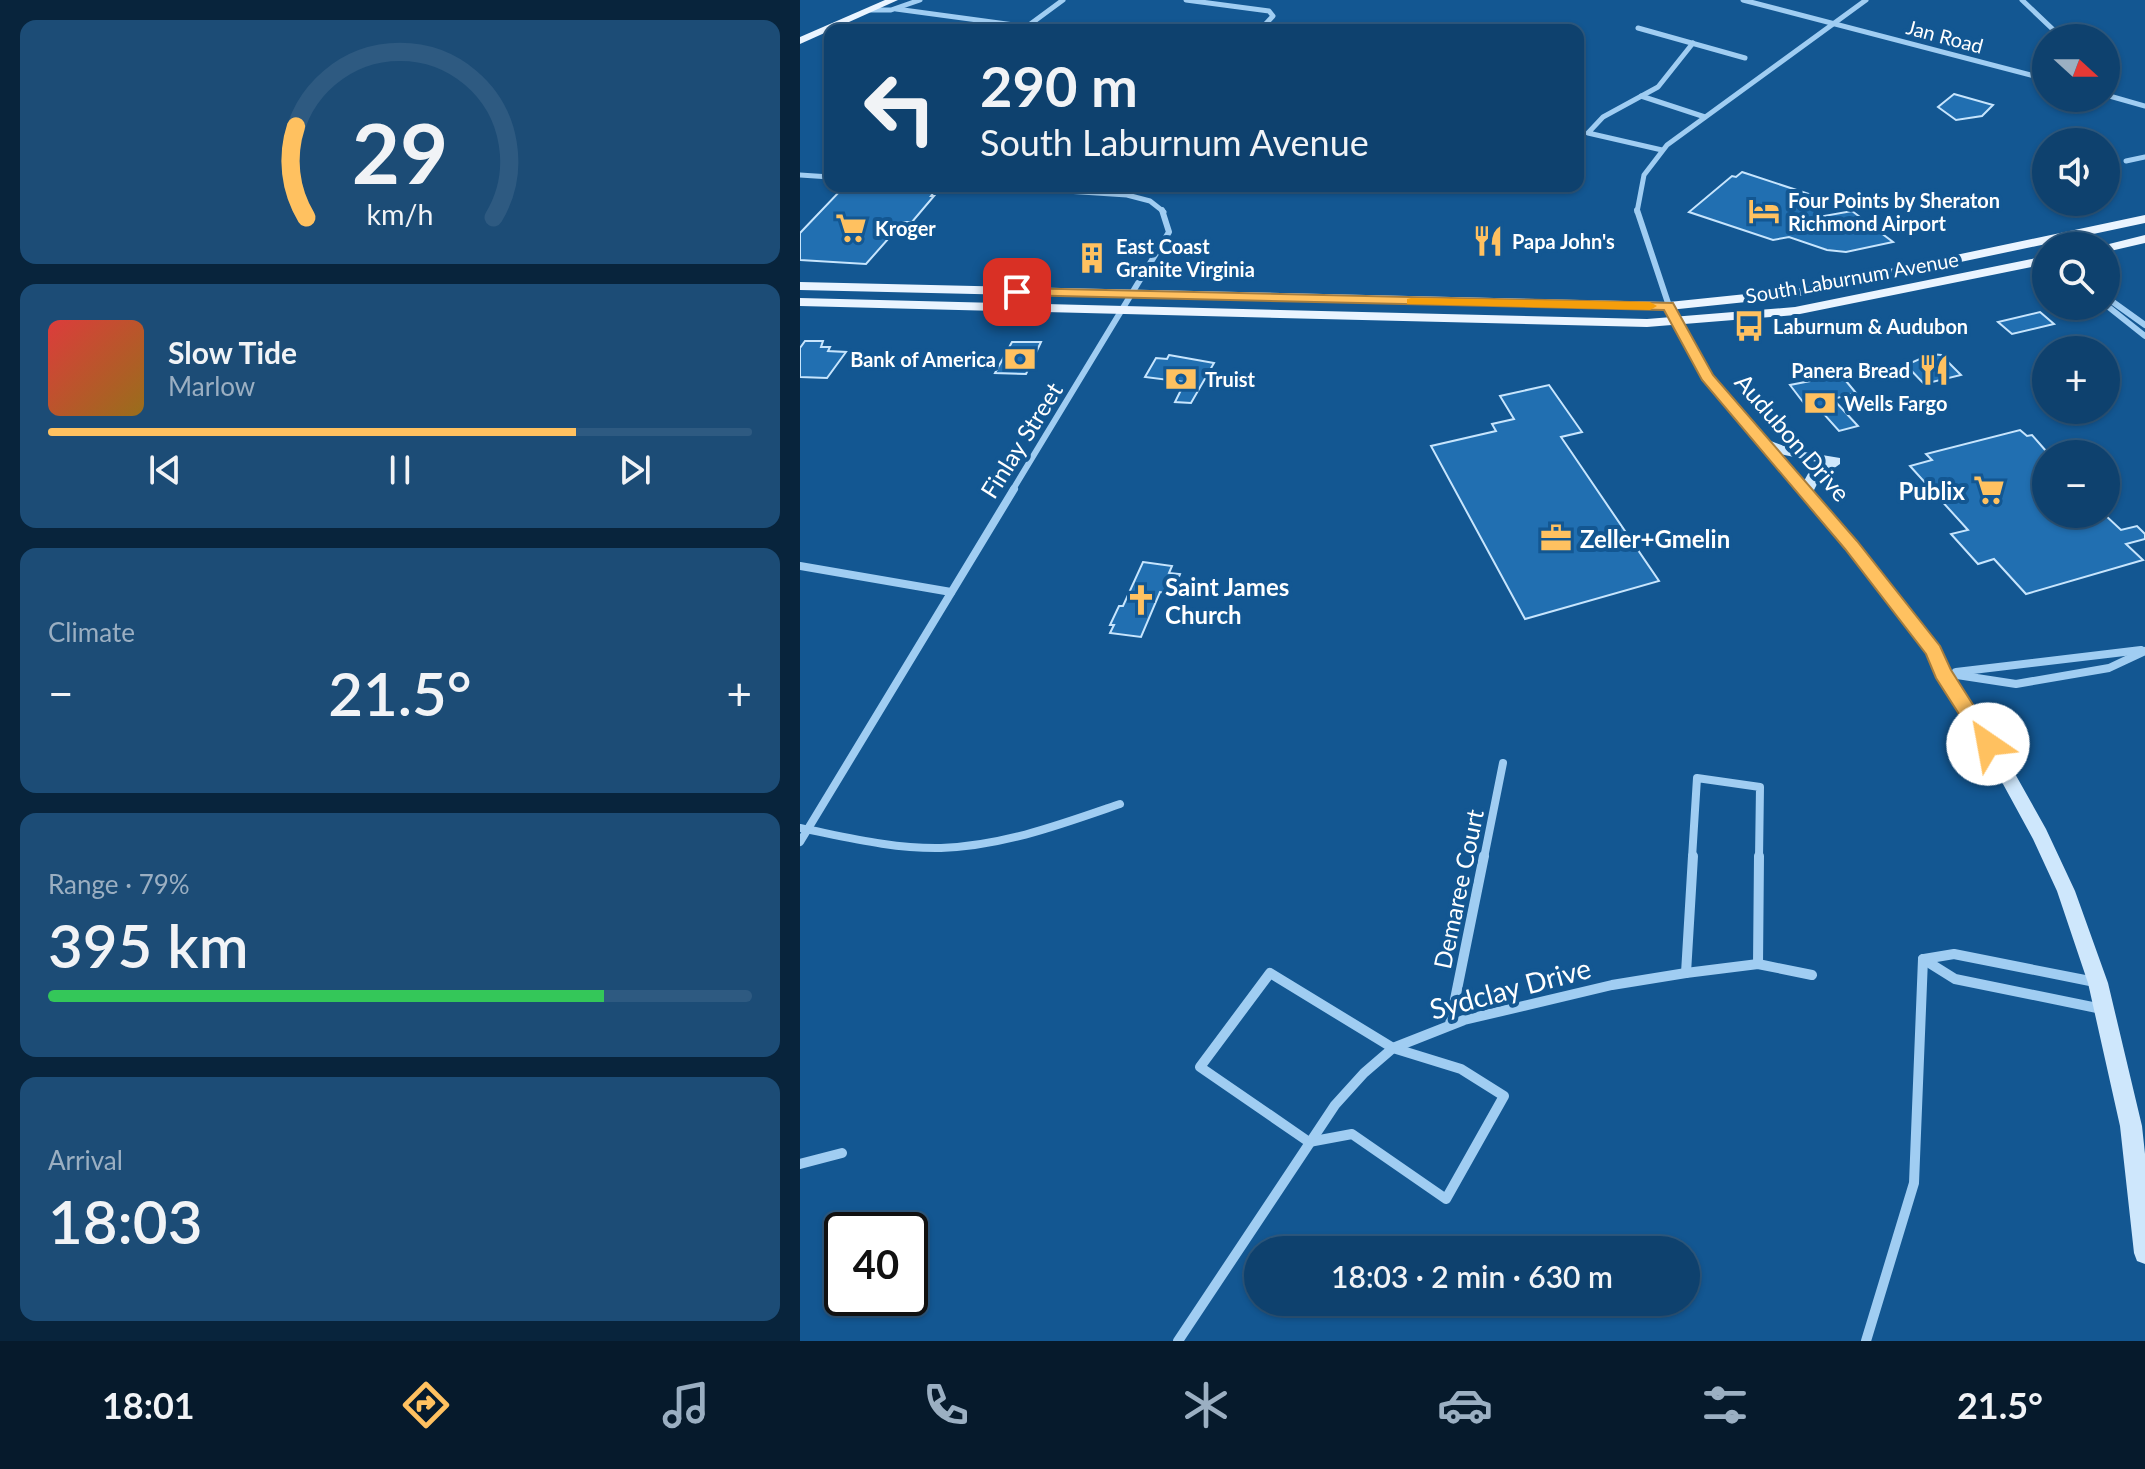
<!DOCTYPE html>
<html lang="en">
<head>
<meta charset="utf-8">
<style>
  body { margin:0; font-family:Lato,sans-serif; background:#1c4c76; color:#f1f3f6; height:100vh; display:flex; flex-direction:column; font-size:30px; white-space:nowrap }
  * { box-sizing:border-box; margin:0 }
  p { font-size:26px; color:#9bafc2 }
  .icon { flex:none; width:44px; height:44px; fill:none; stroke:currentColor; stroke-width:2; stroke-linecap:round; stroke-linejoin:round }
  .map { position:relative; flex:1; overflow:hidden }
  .details { display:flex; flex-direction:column; gap:20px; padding:20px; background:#08243c; width:800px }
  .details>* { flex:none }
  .hud { position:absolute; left:24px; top:24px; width:760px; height:168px; border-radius:16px; box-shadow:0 2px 6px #0004,0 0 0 2px #2e5a81; background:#0e416e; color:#f1f3f6; overflow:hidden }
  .needle { width:52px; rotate:111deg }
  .controls { position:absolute; left:1232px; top:24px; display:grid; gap:16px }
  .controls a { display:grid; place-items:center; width:88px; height:88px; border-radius:50%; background:#0e416e; box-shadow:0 2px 6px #0004,0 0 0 2px #2e5a81; font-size:40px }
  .speed { position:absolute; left:24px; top:1212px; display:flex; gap:16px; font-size:40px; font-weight:700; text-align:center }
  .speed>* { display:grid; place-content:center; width:104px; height:104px; border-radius:50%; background:#0e416e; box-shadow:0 2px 6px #0004,0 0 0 2px #2e5a81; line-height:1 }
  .speed .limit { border:4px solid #111; border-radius:12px; background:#fff; color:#111 }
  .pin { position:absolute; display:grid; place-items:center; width:68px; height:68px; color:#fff; margin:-34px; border-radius:16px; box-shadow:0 4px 12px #0006 }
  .me { position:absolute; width:88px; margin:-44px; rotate:327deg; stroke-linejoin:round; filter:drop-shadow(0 0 6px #0008) }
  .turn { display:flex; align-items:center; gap:28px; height:168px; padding:0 24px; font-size:36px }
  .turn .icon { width:104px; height:104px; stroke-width:2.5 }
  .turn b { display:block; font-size:56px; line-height:68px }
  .big { font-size:60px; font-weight:600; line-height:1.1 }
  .details .tile { flex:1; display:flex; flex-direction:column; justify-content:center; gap:12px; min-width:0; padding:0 28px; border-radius:16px; background:#1c4c76 }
  .details .dial { align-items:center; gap:0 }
  .dial svg { height:208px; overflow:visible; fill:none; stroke:#2e5a81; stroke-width:7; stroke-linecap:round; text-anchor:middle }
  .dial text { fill:#f1f3f6; stroke:none }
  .song { display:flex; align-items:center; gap:24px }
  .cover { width:96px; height:96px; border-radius:12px; background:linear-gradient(135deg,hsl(0 70% 55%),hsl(40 70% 35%)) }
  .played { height:8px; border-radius:4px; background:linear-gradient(90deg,#ffc160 75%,#2e5a81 75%) }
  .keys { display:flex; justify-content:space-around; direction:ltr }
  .heat { display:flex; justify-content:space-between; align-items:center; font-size:44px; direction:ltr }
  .charge { height:12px; border-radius:6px; background:linear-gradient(90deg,#34c759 79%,#2e5a81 0) }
  .trip { position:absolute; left:444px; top:1236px; width:456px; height:80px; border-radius:40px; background:#0e416e; box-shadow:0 2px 6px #0004,0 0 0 2px #2e5a81; font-weight:600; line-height:80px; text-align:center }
  .tab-bar { display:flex; height:128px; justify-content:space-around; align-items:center; background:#061a2c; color:#9bafc2 }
  .tab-bar .icon { width:56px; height:56px }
  .tab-bar .active { color:#ffc160 }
  .tab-bar b { font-size:36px; color:#f1f3f6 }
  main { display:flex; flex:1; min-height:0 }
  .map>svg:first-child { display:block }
</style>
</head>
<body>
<main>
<section class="details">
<div class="tile dial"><svg viewBox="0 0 100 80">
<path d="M14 69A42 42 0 1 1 86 69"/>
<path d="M14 69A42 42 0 0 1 10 34" stroke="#ffc160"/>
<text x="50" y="56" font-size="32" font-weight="700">29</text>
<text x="50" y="72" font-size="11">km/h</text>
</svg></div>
<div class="tile">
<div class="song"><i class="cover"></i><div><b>Slow Tide</b><p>Marlow</p></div></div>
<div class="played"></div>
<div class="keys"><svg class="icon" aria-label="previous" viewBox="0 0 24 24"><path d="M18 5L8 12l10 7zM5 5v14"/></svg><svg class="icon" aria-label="pause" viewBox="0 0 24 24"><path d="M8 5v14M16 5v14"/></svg><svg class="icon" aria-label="next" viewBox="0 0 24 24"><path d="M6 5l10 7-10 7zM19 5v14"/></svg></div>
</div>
<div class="tile"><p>Climate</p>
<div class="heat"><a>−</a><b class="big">21.5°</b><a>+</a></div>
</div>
<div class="tile"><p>Range · 79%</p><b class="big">395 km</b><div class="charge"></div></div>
<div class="tile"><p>Arrival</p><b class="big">18:03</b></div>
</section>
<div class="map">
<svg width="1345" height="1341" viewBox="0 0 1345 1341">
  <rect width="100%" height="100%" fill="#135792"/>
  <!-- building -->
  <g fill="#216fb1" stroke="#c7e5fd" stroke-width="2">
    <polygon points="1154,94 1193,105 1182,116 1156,120 1138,107"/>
    <polygon points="942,172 1030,201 1013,218 1052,211 1093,242 1046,252 1027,250 989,237 973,240 889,212 932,176 936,177"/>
    <polygon points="51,186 127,190 126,192 134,192 131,196 134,196 112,222 103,222 66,264 0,260 0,233 39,192 44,193"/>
    <polygon points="1240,312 1254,324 1212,334 1198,322"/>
    <polygon points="5,341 23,341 21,347 30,347 28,351 46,352 27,378 0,377 0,348"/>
    <polygon points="212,342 241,342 226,374 195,373"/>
    <polygon points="1131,354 1141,355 1161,375 1124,384 1106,365"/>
    <polygon points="369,355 414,363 391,403 375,402 385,382 345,377 356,358 367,359"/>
    <polygon points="1041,375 1056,393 1033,399 1058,426 1039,431 1015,404 1006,406 990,385"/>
    <polygon points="749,385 782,432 761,437 859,581 725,619 631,446 696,431 692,424 714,419 700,396"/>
    <polygon points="1220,430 1227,436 1232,435 1246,451 1246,514 1304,514 1321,530 1337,526 1345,534 1345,539 1326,544 1343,560 1226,594 1194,559 1178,564 1151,534 1168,530 1110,466 1132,460 1126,454"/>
    <polygon points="343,562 372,566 369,573 380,574 372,594 360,592 341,637 310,633 314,625 310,625 319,606 323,606"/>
  </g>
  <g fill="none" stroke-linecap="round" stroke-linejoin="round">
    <!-- street-far3 -->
    <g stroke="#a0cdf2" stroke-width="5">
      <polyline points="386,0 469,11 473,16 460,30"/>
      <polyline points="943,0 1246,79"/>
      <polyline points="1222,0 1262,38"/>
      <polyline points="96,9 251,30"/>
      <polyline points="71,10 91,10 120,0"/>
      <polyline points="225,28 263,0"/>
      <polyline points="838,28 945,58"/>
      <polyline points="1306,95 1345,106"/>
      <polyline points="841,96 905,117"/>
      <polyline points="862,150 788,133 803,117 858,87 893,43"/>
      <polyline points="1326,161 1345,157"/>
      <polyline points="0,175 30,177"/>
      <polyline points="187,186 327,195 350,201 364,212"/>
      <polyline points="837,212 844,175 867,145 1066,0"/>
    </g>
    <!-- street-far2 -->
    <g stroke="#a0cdf2" stroke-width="6">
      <polyline points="837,210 869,306"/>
      <polyline points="1306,297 1345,325"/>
      <polyline points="1306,305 1345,336"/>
      <polyline points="212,491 369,232 362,210"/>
    </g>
    <!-- street-far1 -->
    <g stroke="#a0cdf2" stroke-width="8">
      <polyline points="0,566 151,592"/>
      <polyline points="1156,672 1341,650"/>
      <polyline points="1144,673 1216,684 1309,668 1345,651"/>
      <path d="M0,828C46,837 93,849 141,848C203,846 262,824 320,804"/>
      <polyline points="0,842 214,489"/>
      <polyline points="684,858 703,763"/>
      <polyline points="892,858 897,778 960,787 959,858"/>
    </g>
    <!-- street -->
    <g stroke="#a0cdf2" stroke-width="10">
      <polyline points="1123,959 1155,979 1302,1009"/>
      <polyline points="1124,959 1154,954 1295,982"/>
      <polyline points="958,964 959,856"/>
      <polygon points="470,973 593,1048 661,1069 704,1096 646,1199 552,1134 509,1142 400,1067"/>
      <polyline points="886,973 893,856"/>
      <polyline points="650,1024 684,856"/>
      <polyline points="0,1164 42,1153"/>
      <polyline points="378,1341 535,1105 564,1073 593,1048 664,1020 812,985 886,973 958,964 1012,975"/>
      <polyline points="1066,1341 1114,1183 1123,959"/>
    </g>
    <!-- secondary -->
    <path fill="#cee7fc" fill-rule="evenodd" d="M869,303L875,306L912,375L968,440L998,451L1040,458V464L1020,478L1013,492L1056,541L1139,647L1150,670L1209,763L1246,829L1275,891L1308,983L1342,1126L1345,1154V1264L1337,1261L1334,1253L1320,1126L1288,983L1257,891L1233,839L1197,773L1137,677L1126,654L1046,549L903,380L863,306ZM980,454L1022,463L1009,472L1004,481Z"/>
    <!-- primary -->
    <g fill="#eaf4ff" fill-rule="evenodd">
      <polygon points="85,0 98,0 0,44 0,37"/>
      <polygon points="1345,215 1345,223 995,297 869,310 0,290 0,282 869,302 995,289"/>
      <polygon points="1345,235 1345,243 1306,252 1306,246 1301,246"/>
      <polygon points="1246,256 1246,264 995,315 847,327 0,306 0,298 847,319 995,307"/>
    </g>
  </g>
  <!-- route -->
  <polygon fill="#ffc160" stroke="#a67d3e" stroke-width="2" points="217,288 873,303 913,375 1057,541 1140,646 1151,670 1198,744 1195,750 1182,750 1136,678 1126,654 1045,549 902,380 864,310 213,295 213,289"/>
  <!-- slow -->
  <polygon fill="#f59e0b" points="611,298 850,302 857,306 850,310 607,304 607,299"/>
  <!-- icons -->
  <defs>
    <symbol id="hotel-bare" viewBox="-9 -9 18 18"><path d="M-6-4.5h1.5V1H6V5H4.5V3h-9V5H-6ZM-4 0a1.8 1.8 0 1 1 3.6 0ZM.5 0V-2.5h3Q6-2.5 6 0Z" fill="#ffc160" stroke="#135792" stroke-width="2.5" paint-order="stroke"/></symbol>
    <symbol id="supermarket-bare" viewBox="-9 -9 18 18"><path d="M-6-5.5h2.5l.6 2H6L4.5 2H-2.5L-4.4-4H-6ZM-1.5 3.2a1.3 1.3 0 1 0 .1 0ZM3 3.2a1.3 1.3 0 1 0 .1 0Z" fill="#ffc160" stroke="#135792" stroke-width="2.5" paint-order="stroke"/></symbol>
    <symbol id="restaurant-bare" viewBox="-9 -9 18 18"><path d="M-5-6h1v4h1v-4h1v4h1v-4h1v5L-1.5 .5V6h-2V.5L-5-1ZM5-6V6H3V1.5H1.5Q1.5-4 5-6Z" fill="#ffc160" stroke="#135792" stroke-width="2.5" paint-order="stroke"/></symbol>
    <symbol id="building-bare" viewBox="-9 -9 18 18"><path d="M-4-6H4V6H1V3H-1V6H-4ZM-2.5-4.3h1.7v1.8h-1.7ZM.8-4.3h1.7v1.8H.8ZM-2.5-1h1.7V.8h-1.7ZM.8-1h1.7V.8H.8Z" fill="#ffc160" stroke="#135792" stroke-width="2.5" paint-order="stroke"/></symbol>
    <symbol id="bus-bare" viewBox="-9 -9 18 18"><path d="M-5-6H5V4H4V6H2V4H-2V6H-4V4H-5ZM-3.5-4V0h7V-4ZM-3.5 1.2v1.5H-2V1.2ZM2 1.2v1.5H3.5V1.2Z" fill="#ffc160" stroke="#135792" stroke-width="2.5" paint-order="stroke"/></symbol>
    <symbol id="bank-bare" viewBox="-9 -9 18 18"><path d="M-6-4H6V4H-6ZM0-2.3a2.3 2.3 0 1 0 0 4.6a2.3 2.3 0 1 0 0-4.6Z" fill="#ffc160" stroke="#135792" stroke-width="2.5" paint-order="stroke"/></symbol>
    <symbol id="office-bare" viewBox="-9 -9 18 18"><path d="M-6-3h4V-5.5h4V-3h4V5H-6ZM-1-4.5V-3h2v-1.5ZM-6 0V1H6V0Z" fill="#ffc160" stroke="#135792" stroke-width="2.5" paint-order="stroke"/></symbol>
    <symbol id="church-bare" viewBox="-9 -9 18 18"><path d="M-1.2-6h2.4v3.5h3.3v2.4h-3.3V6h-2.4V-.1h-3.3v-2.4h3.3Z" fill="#ffc160" stroke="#135792" stroke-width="2.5" paint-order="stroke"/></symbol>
  </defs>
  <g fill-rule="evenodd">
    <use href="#hotel-bare" x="942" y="189" width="44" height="44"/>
    <use href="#supermarket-bare" x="29" y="206" width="44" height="44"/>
    <use href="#restaurant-bare" x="666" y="219" width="44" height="44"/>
    <use href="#building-bare" x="270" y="236" width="44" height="44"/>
    <use href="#bus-bare" x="927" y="304" width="44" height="44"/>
    <use href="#bank-bare" x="198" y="337" width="44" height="44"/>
    <use href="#restaurant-bare" x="1112" y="348" width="44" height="44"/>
    <use href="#bank-bare" x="359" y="357" width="44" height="44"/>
    <use href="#bank-bare" x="998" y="381" width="44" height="44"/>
    <use href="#supermarket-bare" x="1167" y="468" width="44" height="44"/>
    <use href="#office-bare" x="734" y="516" width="44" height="44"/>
    <use href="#church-bare" x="319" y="578" width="44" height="44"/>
  </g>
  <g text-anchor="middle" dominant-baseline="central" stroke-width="8" stroke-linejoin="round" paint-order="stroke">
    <!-- far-street labels -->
    <g font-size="20" fill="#fff" stroke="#135792">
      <text transform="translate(1145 36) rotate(15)">Jan Road</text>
      <text transform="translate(1052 277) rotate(-10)">South Laburnum Avenue</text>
    </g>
    <!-- far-poi labels -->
    <g font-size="20" font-weight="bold" fill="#fff" stroke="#135792" text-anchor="start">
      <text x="988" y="200">Four Points by Sheraton<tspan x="988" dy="23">Richmond Airport</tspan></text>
      <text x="75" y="228">Kroger</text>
      <text x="712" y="241">Papa John's</text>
      <text x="316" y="246">East Coast<tspan x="316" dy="23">Granite Virginia</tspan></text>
      <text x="973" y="326">Laburnum &amp; Audubon</text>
      <text x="196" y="359" text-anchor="end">Bank of America</text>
      <text x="1110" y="370" text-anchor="end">Panera Bread</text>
      <text x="405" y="379">Truist</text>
      <text x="1044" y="403">Wells Fargo</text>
    </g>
    <!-- street labels -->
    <g font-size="24" fill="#fff" stroke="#135792">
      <text transform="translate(993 437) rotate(49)">Audubon Drive</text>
      <text transform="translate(221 440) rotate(-58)">Finlay Street</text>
      <text transform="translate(658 889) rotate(-78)">Demaree Court</text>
    </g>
    <!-- poi labels -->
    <g font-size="24" font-weight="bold" fill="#fff" stroke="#135792" text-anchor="start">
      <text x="1165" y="490" text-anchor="end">Publix</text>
      <text x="780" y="538">Zeller+Gmelin</text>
      <text x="365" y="586">Saint James<tspan x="365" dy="28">Church</tspan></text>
    </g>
    <!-- near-street labels -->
    <g font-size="28" fill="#fff" stroke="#135792">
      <text transform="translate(710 988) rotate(-15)">Sydclay Drive</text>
    </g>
  </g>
</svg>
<div class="controls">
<a><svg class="needle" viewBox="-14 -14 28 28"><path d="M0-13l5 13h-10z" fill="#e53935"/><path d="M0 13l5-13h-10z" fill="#9bafc2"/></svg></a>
<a><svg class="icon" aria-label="sound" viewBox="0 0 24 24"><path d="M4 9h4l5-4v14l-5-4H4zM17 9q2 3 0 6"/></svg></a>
<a><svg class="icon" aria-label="search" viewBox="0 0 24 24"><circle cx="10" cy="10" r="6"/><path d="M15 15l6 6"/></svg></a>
<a>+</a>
<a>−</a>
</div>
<div class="speed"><div class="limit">40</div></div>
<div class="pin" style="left:217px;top:292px;background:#d93025"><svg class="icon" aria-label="arrive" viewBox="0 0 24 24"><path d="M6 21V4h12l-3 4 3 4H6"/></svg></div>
<svg class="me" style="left:1188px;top:744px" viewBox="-20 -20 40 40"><circle r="19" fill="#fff"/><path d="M0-13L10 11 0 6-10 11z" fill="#ffc160"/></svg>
<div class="trip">18:03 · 2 min · 630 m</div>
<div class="hud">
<div class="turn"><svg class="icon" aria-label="left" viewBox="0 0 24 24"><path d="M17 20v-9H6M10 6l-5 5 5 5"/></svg><div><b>290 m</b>South Laburnum Avenue</div></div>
</div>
</div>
</main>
<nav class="tab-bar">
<b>18:01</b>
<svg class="icon active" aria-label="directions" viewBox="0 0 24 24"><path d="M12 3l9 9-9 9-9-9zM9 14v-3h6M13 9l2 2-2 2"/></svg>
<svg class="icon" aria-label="music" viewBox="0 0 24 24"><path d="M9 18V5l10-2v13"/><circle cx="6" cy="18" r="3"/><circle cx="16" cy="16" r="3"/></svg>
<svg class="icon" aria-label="phone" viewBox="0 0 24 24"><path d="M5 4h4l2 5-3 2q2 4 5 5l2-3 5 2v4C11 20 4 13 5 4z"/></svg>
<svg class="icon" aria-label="climate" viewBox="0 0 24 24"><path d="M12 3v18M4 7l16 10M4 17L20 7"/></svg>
<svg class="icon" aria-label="car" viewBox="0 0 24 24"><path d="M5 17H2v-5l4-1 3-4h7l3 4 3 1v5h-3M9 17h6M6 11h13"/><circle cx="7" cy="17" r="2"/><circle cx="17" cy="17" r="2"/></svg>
<svg class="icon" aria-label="filters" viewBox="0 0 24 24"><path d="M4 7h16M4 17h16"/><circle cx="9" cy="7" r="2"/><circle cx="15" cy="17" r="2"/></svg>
<b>21.5°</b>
</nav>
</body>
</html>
